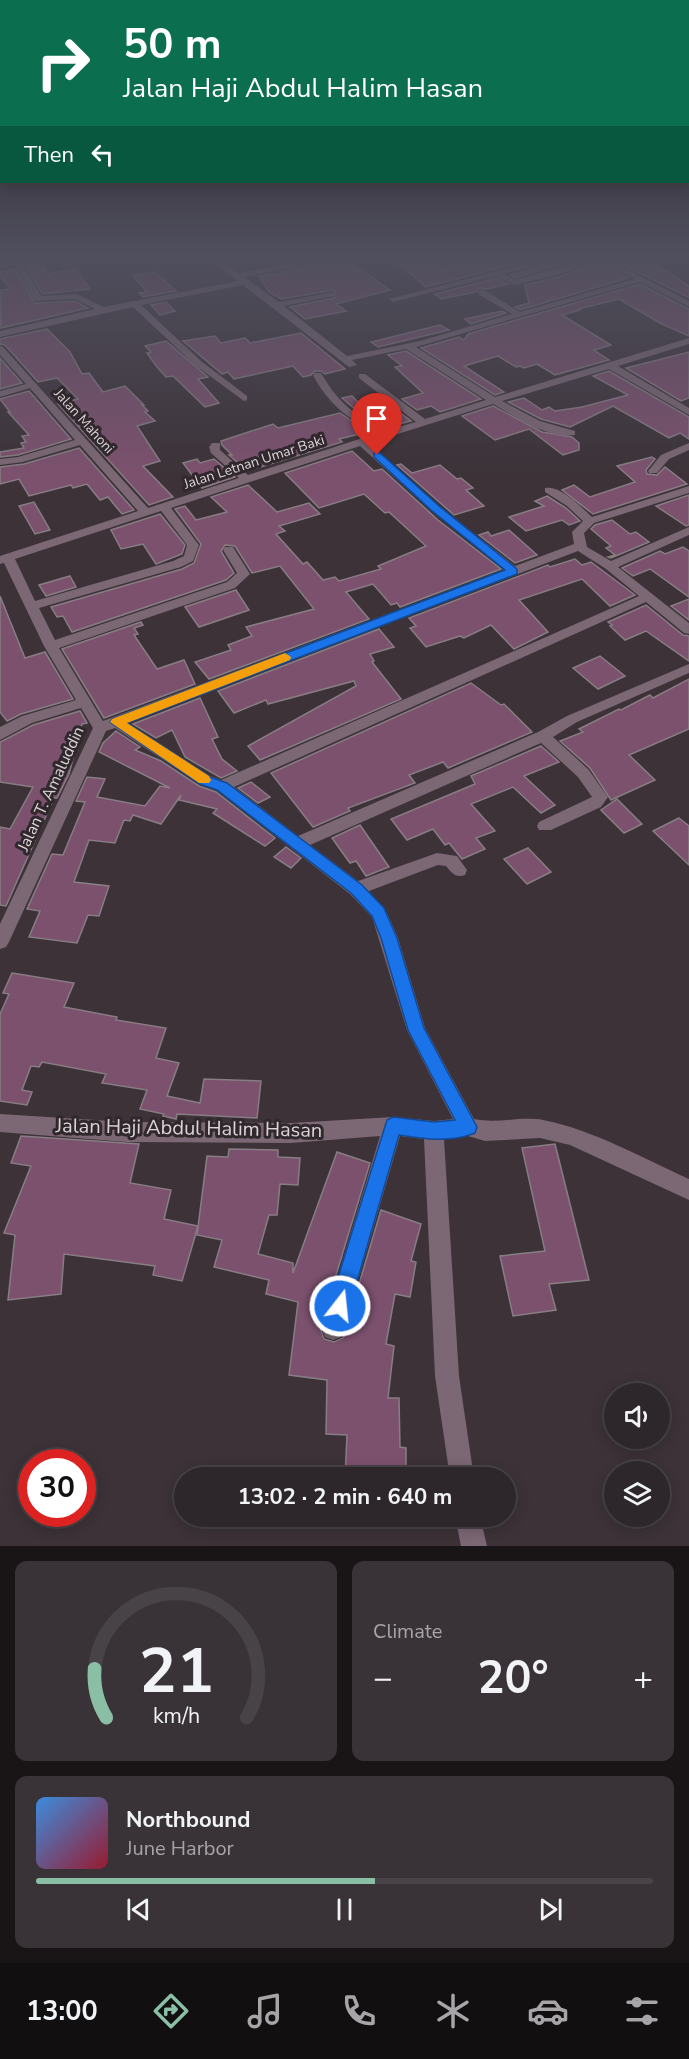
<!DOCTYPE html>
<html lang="en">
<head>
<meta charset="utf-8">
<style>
  body { margin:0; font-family:"Nunito Sans",sans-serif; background:#393236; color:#f1f3f6; height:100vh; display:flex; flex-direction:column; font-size:22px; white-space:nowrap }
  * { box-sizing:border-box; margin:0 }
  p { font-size:20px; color:#a7a5a8 }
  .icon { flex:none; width:33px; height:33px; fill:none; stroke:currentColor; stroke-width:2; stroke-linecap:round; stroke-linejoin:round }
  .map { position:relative; height:1546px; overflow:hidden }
  .panel { display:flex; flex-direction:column; gap:15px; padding:15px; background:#191517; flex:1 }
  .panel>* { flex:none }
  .banner { position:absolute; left:0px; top:0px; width:690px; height:183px; box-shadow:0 3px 15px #0003,0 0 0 2px #484347; background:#0b6e4f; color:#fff; overflow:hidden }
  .controls { position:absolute; left:604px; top:1383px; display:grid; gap:12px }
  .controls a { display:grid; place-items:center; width:66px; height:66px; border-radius:50%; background:#2d262a; box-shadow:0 3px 15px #0003,0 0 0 2px #484347; font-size:30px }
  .speed { position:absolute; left:18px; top:1449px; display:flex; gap:12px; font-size:30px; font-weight:700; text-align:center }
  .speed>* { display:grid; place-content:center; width:78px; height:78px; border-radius:50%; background:#2d262a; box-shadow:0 3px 15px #0003,0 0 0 2px #484347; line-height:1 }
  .speed .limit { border:9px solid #d22; background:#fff; color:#111 }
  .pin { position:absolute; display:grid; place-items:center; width:51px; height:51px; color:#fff; margin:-62px -26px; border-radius:50% 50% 50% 0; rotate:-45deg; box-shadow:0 0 6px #0007 }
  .pin .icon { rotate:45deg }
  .me { position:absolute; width:66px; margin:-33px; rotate:16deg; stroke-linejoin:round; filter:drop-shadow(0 0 4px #0008) }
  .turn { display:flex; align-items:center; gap:21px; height:126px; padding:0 24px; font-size:27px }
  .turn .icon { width:78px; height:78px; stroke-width:2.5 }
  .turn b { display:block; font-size:42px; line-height:51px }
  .then { display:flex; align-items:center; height:57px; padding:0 24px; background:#0003; gap:12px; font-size:22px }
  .big { font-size:45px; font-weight:700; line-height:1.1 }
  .panel .tile { flex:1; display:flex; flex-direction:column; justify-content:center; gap:9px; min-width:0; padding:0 21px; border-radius:12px; background:#393236 }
  .panel .dial { align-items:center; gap:0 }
  .dial svg { height:156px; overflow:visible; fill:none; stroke:#484347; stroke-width:7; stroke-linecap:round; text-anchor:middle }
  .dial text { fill:#f1f3f6; stroke:none }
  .song { display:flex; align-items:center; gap:18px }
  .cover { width:72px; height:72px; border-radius:9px; background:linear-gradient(135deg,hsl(210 70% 55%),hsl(350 70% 35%)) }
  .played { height:6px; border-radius:3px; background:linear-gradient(90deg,#8abfa5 55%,#484347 55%) }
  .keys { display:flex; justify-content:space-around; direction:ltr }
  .heat { display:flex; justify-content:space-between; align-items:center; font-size:33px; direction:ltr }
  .panel .tiles { flex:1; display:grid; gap:15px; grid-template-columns:1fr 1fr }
  .tile:last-child { grid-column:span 2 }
  .trip { position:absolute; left:174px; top:1467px; width:342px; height:60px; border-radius:30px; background:#2d262a; box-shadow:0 3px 15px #0003,0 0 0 2px #484347; font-weight:700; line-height:60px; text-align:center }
  .menu { display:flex; height:96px; justify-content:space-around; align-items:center; background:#120f11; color:#a7a5a8 }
  .menu .icon { width:42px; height:42px }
  .menu .selected { color:#8abfa5 }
  .menu b { font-size:27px; color:#f1f3f6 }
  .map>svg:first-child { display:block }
</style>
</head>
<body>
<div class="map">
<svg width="689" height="1546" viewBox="0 0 689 1546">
  <rect width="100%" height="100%" fill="#3c3238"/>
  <!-- building -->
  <g fill="#7c516e" stroke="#877d83" stroke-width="1.5">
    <polygon points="391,258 459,258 437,266 444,271 483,258 539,258 426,287"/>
    <polygon points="565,258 580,258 515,278 510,275"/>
    <polygon points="646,258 689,286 689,298 612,259"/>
    <polygon points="348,261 390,290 336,304 346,311 305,319 290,307 334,298 335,290 281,299 269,292 259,276 282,274 280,272 320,263 323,266"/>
    <polygon points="38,262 40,266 43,265 48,274 75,269 90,289 42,294 26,265"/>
    <polygon points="598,262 628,278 520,310 515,307 529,303 525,285 558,277"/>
    <polygon points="15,269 35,303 75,301 88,308 1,328 0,290 11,289 0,276 0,272"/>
    <polygon points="155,272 176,291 143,297 139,293 147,292 133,276"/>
    <polygon points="496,278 508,284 487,289 478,288 476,292 441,299 435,294"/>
    <polygon points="640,284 689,309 689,336 660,323 619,299 579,309 580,310 562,315 611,345 594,350 609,360 555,375 537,364 524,368 520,366 516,367 498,356 464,366 504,392 495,395 421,348 459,337 464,340 468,334"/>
    <polygon points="166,302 175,311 160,315 151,305"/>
    <polygon points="502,311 506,313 471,324 465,319"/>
    <polygon points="440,325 449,330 378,347 371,342"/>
    <polygon points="47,329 70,352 82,374 89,373 103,392 125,386 144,405 142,405 148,411 145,412 155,421 137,426 160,461 143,466 173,497 149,505 58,404 78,399 57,378 38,382 5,345 0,344 0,339"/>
    <polygon points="301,333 345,369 325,374 321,371 315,371 311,375 303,377 293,366 234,379 228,372 222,374 183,341 215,336 221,343 245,338 250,343"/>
    <polygon points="166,341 208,377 198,379 219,403 205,407 173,376 166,377 157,367 147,353 151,352 145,346"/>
    <polygon points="406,351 481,399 440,412 431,406 417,410 402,399 423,393 395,367 402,366 388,355"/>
    <polygon points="689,352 689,398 681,401 626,368"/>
    <polygon points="0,358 22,383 0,389"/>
    <polygon points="609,371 689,417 689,439 680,433 669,438 613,406 570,427 541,419 508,402 524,398 542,410 549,407 555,411 582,407 628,395 593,376"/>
    <polygon points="29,391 71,439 18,455 0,457 0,452 24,448 21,443 26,442 22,436 29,435 8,412 10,412 0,399"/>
    <polygon points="352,396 361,405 383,400 411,421 384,428 357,411 342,398"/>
    <polygon points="493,406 542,432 572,437 579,443 579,450 563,455 529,429 495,440 462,416"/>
    <polygon points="340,413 368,432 339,439 342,442 247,471 229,455 232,455 222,445 221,441 273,424 278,428"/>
    <polygon points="79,448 134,510 122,514 108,497 100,500 87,484 73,488 71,485 29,496 19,479 0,484 0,467 24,464"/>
    <polygon points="352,451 374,471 382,469 438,520 501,569 400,607 397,603 391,605 373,584 346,592 369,619 209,679 195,662 231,650 228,645 252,636 246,627 314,609 280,566 252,573 235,546 225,545 221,551 234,573 226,580 72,632 63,616 57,617 51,607 182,569 194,563 201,544 175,509 185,506 196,520 227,512 211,497 248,485 277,512 309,503 320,514 279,526 285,531 276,534 303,564 307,562 323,580 335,577 339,581 381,569 378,566 426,546 389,512 385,513 364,494 319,508 285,473"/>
    <polygon points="652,457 655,459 646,470 647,474 657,475 665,467 687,484 593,514 562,490 574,485 590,497 635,482 617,466"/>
    <polygon points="197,459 200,463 214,459 235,477 202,488 183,463"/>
    <polygon points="401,464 412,473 440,465 457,479 461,478 473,488 466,490 484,506 454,515 397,465"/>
    <polygon points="689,495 689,525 686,526 656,506"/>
    <polygon points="547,496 566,508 580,521 569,525 562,520 526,531 509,517 544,506 535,501"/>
    <polygon points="34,502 50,530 35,534 19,506"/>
    <polygon points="160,514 185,545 182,554 156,564 143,544 121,549 111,530"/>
    <polygon points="612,520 630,534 636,532 649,542 611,558 608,557 615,555 606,548 611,546 591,529 595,525"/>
    <polygon points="509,530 537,555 515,563 479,535 488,532 491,536"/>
    <polygon points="683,547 689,551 689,597 650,569 633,576 622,568 660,551 665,554"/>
    <polygon points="575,559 582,565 591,562 635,595 610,606 582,579 519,600 548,632 514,649 491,625 464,638 460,636 426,647 410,628 416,626 409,618 548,565 550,567"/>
    <polygon points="70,576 76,587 46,596 39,585"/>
    <polygon points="236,590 249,610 199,627 185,607"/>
    <polygon points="0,596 25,658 45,652 73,699 21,714 7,721 0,712"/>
    <polygon points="689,599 689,620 671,606"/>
    <polygon points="646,605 683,635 689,636 689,661 646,631 625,640 610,626 612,625 608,622"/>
    <polygon points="141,622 143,625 134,628 138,634 134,635 157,669 184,660 195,684 104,718 62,649"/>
    <polygon points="379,629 394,647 370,654 374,661 372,662 401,699 260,760 248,746 356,686 354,681 268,704 266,700 234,713 218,691"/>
    <polygon points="600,656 625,676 598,689 573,668"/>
    <polygon points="689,679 689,729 629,755 655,780 611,800 590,768 560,741 583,732 579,729 619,709 621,710 650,695 653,698"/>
    <polygon points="471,683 501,705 504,704 532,732 448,768 443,762 409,775 415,783 348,808 350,811 313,827 271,773"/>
    <polygon points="200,698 218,737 212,739 222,759 237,771 221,778 185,757 172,730 156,738 133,724"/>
    <polygon points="80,711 87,723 82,724 69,774 57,798 54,798 6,906 0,905 0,827 10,829 33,787 0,782 0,742 33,725"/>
    <polygon points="116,731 140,747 135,750 161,761 199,786 216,792 275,838 265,846 213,813 217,809 179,800 181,795 161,824 133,815 130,821 124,820 115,843 89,840 74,882 109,886 99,916 88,915 77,943 29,937 40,911 27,909 52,854 63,855 85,802 76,801 87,777 105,779 97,797 145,806 160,786 170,788 99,752 103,743"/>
    <polygon points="541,746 559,762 524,776 555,805 541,813 513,787 471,804 495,831 476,838 485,849 462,859 449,843 445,845 433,829 407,840 391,819 475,784 471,776"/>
    <polygon points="251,782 270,797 258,803 238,788"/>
    <polygon points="617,799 642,824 624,833 601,810"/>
    <polygon points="679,818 689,826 689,865 653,831"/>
    <polygon points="360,825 389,867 366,876 356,861 350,863 332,838"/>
    <polygon points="286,847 301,858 291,868 274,857"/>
    <polygon points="528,848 551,872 527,884 504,859"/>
    <polygon points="12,973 74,983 64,1007 117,1017 116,1020 166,1028 156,1058 179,1063 167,1096 200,1103 204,1079 261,1081 257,1118 177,1114 176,1119 163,1116 164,1114 140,1109 147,1090 102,1083 106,1074 42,1062 39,1067 31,1066 22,1090 32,1092 27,1105 0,1101 0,1014 9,994 3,993"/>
    <polygon points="21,1136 139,1144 130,1183 171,1190 164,1219 198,1226 182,1281 153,1275 155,1266 64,1254 61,1294 8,1300 15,1235 4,1233 31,1166 11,1163"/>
    <polygon points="555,1144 589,1280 549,1284 556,1310 513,1316 500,1256 545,1251 522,1148"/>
    <polygon points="229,1149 278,1150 278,1157 300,1158 298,1185 280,1184 277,1215 269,1215 258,1254 293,1263 293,1273 337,1152 370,1163 320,1328 324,1339 334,1342 343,1338 381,1210 421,1224 411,1261 416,1262 410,1297 395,1294 386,1344 394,1346 388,1398 399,1398 400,1447 406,1448 406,1478 345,1478 347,1435 326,1434 327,1380 289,1375 298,1302 266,1294 269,1280 214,1267 222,1240 197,1235 207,1156 228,1157"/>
  </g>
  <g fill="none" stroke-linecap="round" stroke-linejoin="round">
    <!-- minor -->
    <g fill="#7c6774" fill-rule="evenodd">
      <path d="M29,258H46L23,264L41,296L76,294L104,307L238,281L208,258H217L222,261L253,258L227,265L238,273L318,258H335L244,277L279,302L334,292V296L284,306L347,356L420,341L512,314L478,294V290H484L520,312L634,279L598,260L557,275L514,285L496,276L393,302L389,299L549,258H563L504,274L515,280L589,258H605L689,301V307L640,282L416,347L495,397L689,338V344L618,366L689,408V415L609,369L502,401L540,421L575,431V435C547,439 516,417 493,404L369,443L439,506L515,566L574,544L572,532L583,521L567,506L545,492V488C561,485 581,507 592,517L689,486V493L594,523L584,533L587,547L611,561L689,527V535L618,567L689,623V634L684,633L646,602L234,787L298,836L538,732L567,716L689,664V673L577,722L553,737L588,769L605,793L608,797L601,807L551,830H539L537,826L539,822L592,797L578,777L541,743L310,845L358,881L437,853L457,856L467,870L465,875C455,878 452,873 446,866L438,865L369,891L387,913L398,938L425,1028L474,1119C497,1124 521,1116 543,1120C594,1130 642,1158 689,1179V1200L570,1145L540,1138L485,1141L468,1136L444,1139L459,1376L474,1478H450L435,1376L424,1139L400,1136L344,1329L341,1337L333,1340L325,1337L322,1329L380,1136L291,1143L127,1142L0,1132V1114L127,1122L291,1123L393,1117L434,1121L453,1119L407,1030L372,917L350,894L217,790L200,784L115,728L106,731L9,942L6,947L0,949V924L93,728L81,708L32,723L0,740V727L22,716L76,700L44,646L4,563L0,564V556L138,511L80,445L23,462L0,465V459L18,457L75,440L30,388L0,397V391L26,384L0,355V346L3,347L148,508L239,478L211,453L209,447L212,443H220V450L248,475L375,434C348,418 328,404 313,375L315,373H321C340,405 353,413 384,431L416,422L359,378V374H365L425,419L486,400L406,349L352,360L357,365L349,367L243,285L141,305L201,361L247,396V400L244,401L195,365L133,307L0,337V331L95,309L75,299L35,301L15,265L0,268V264ZM360,446L431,510L505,570L103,721L59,648L235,588L250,574L233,547H225L223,550L237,573L227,582L55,640L39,608L181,567L193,561L199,545L171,508ZM161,511L187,545L184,556L173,561L35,601L15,559ZM578,551L606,569L639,596L221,780L210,776L128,723Z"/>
      <polygon points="467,258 481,258 443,269 439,267"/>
      <polygon points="689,443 689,450 669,459 657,473 649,473 648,471 661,455"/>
      <polygon points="455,1516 480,1516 487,1546 461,1546"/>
    </g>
  </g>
  <!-- sky -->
  <linearGradient id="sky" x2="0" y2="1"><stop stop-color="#211c1f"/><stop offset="0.54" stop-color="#504f5e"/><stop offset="1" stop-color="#504f5e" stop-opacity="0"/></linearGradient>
  <rect width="689" height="475" fill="url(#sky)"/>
  <!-- route -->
  <path fill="#1a73e8" stroke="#114b97" stroke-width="1.5" d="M374,453H380L439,506L517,569V574L127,723L210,777L227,783L362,885L384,908L397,938L424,1028L477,1127L475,1133C451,1143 424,1139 399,1135L350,1306L347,1314L340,1317L332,1314L329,1306L387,1120L393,1117L434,1122L455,1120L408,1030L381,938L372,916L351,893L217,790L200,784L110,722L112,719L505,570L431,510L374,457Z"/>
  <!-- slow -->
  <polygon fill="#f59e0b" points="285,653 291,657 290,660 127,723 209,776 211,780 209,783 199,783 110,722 112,719"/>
  <g text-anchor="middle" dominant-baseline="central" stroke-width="6" stroke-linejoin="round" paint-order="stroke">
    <!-- far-street labels -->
    <g font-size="14" fill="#dad4d7" stroke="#31282e">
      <text transform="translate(84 421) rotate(48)">Jalan Mahoni</text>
      <text transform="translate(254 462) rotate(-18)">Jalan Letnan Umar Baki</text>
    </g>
    <!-- street labels -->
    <g font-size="16" fill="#dad4d7" stroke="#31282e">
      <text transform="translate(51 789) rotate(-65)">Jalan T. Amaluddin</text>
    </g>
    <!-- near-street labels -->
    <g font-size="20" fill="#dad4d7" stroke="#31282e">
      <text transform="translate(189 1128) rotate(1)">Jalan Haji Abdul Halim Hasan</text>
    </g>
  </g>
</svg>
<div class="controls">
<a><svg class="icon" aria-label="sound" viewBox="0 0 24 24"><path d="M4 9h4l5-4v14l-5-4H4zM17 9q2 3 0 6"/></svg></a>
<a><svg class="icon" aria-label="layers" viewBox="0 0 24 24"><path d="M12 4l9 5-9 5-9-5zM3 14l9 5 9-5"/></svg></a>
</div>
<div class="speed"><div class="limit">30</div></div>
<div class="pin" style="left:377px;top:455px;background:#d93025"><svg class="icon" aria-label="arrive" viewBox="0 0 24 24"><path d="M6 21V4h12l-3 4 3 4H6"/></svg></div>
<svg class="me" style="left:340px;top:1306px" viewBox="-20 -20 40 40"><circle r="17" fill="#1a73e8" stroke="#fff" stroke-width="3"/><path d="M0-11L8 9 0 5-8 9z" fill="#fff"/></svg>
<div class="trip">13:02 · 2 min · 640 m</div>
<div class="banner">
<div class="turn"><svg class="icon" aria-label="right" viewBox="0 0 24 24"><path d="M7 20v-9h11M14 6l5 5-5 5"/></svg><div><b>50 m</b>Jalan Haji Abdul Halim Hasan</div></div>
<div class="then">Then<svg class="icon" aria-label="left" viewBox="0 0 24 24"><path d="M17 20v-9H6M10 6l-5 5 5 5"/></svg></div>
</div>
</div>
<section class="panel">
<div class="tiles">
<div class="tile dial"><svg viewBox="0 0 100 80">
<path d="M14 69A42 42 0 1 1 86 69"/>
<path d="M14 69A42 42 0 0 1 8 44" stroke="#8abfa5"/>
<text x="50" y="56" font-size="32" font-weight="700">21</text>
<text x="50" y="72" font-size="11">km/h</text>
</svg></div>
<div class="tile"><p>Climate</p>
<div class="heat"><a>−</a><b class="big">20°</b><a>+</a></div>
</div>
<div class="tile">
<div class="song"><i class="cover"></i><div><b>Northbound</b><p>June Harbor</p></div></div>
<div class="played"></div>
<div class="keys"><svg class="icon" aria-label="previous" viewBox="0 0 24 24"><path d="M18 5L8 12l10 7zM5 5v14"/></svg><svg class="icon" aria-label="pause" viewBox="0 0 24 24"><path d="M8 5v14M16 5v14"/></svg><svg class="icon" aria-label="next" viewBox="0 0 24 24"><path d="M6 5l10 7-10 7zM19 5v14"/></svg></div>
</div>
</div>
</section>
<nav class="menu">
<b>13:00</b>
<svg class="icon selected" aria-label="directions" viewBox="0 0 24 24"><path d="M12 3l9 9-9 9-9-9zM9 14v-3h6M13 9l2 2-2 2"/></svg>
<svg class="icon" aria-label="music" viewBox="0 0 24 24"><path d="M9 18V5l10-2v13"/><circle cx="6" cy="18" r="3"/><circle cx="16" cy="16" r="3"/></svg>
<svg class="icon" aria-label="phone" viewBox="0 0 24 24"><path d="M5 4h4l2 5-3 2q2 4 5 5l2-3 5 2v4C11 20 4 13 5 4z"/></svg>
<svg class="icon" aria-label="climate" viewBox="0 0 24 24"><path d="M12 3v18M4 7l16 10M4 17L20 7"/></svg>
<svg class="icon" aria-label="car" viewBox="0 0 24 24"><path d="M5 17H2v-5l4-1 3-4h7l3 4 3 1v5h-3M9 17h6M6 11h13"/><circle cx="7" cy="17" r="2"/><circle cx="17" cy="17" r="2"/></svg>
<svg class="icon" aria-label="filters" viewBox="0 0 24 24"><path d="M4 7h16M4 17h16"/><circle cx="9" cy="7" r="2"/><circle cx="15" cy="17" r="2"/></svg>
</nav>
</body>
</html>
